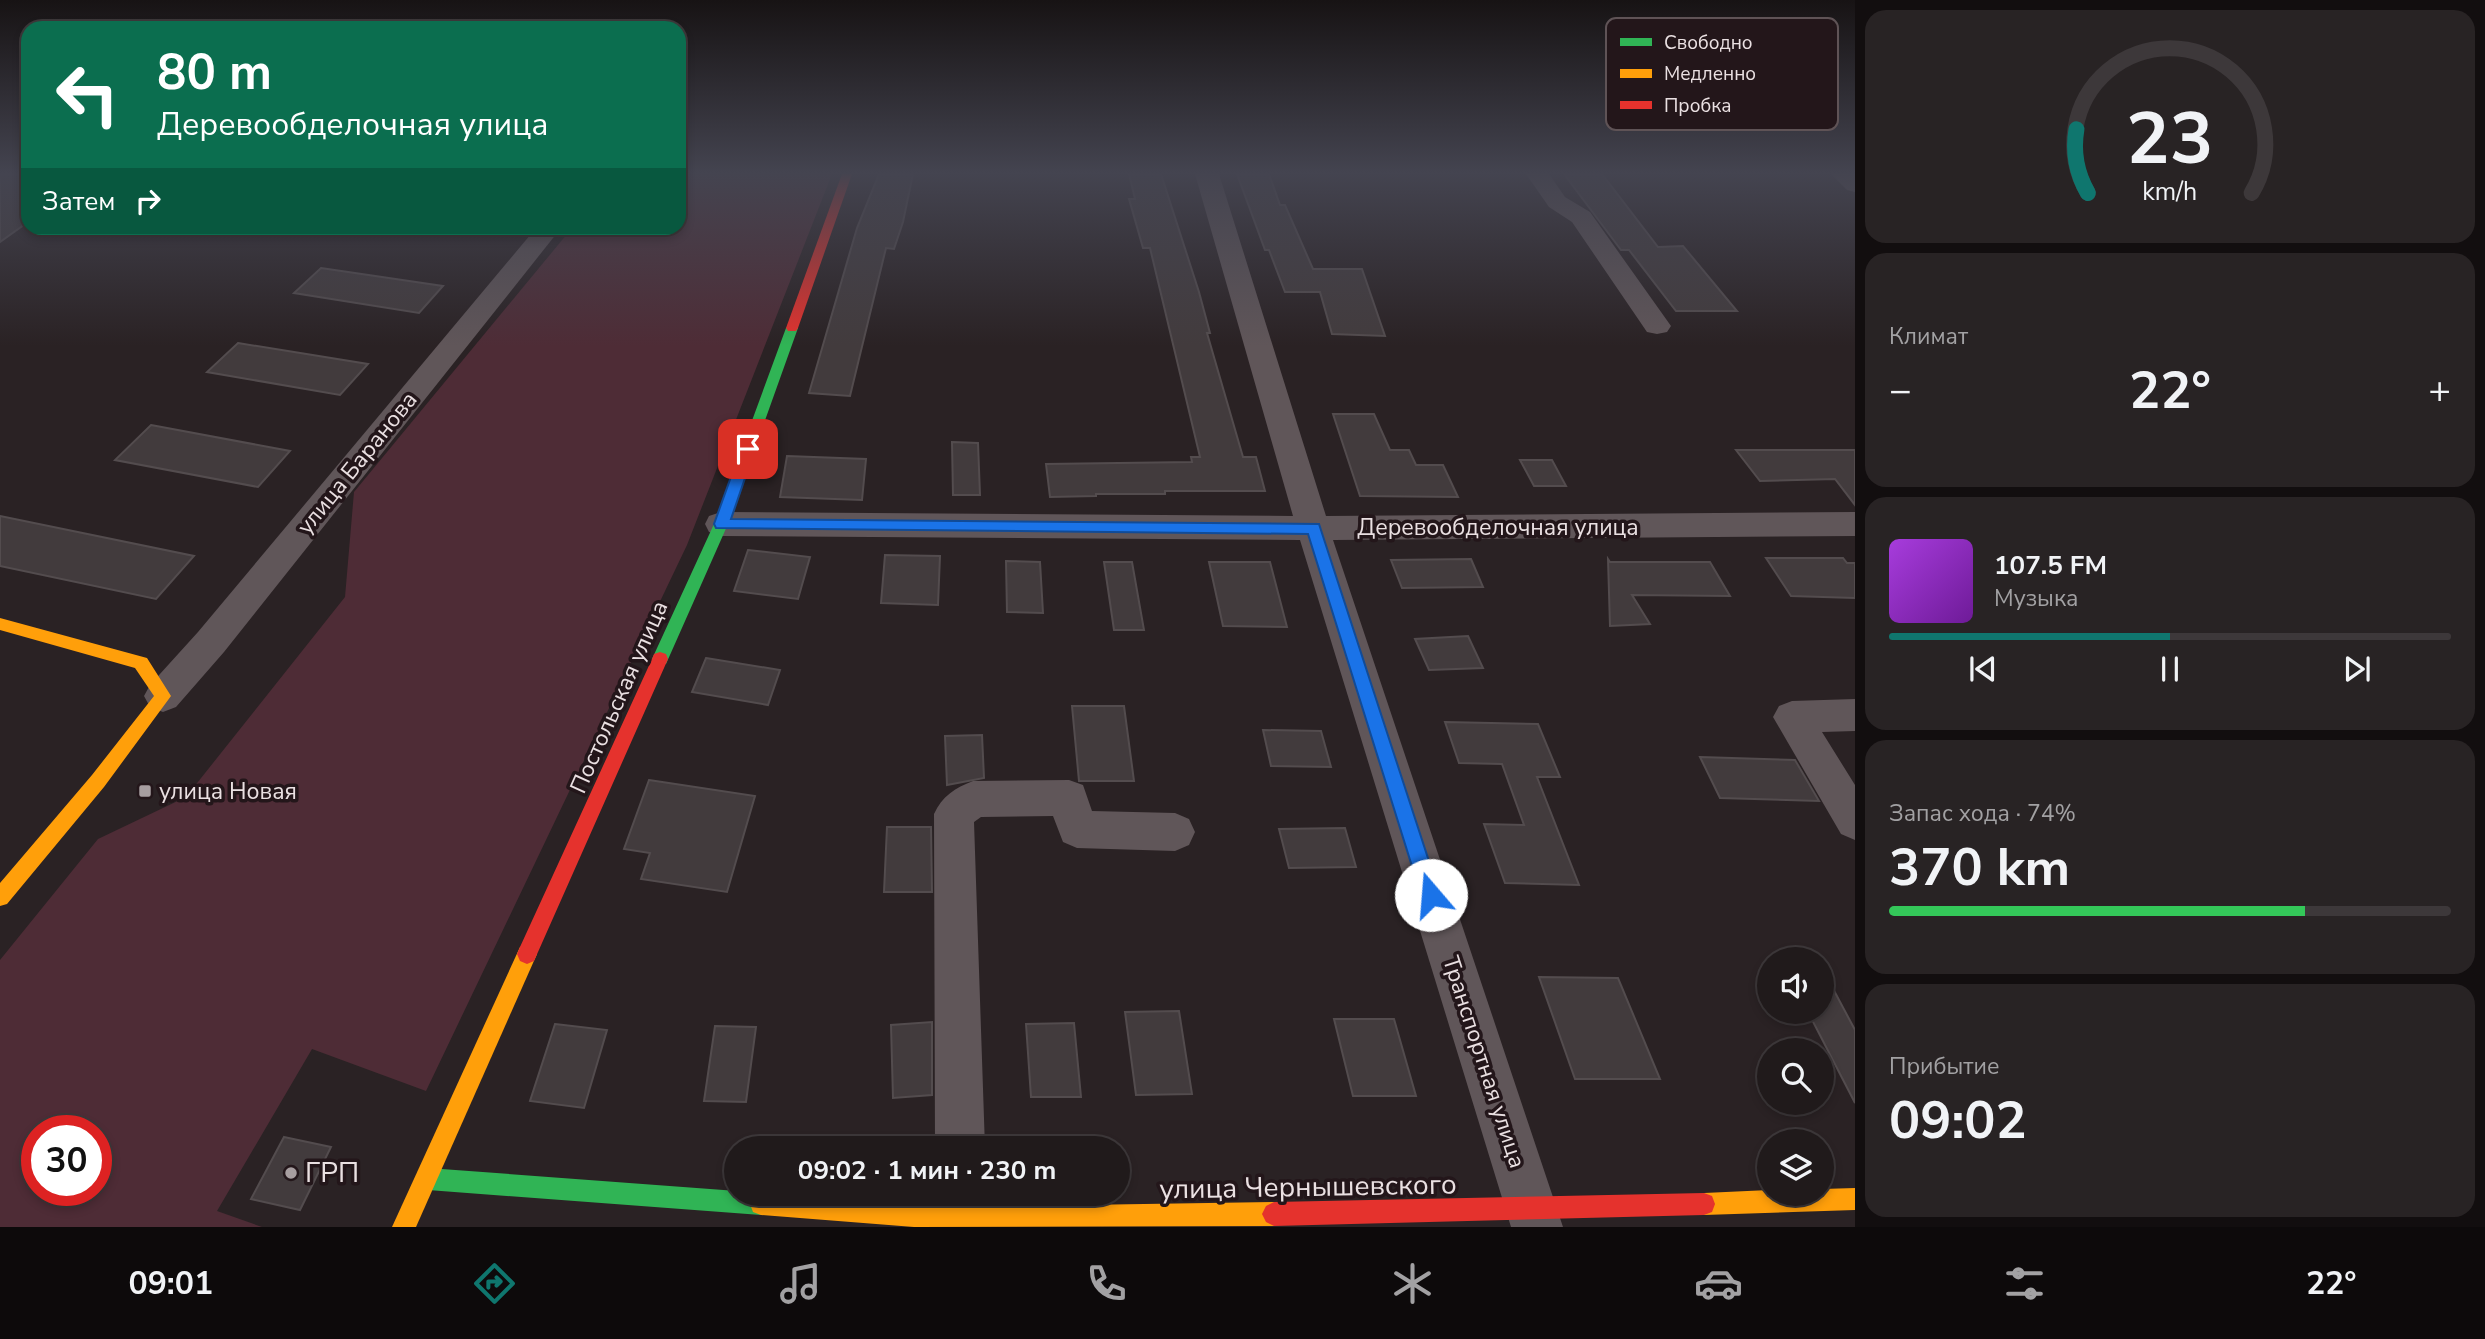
<!DOCTYPE html>
<html lang="ru">
<head>
<meta charset="utf-8">
<style>
  body { margin:0; font-family:"Nunito Sans",sans-serif; background:#282324; color:#f1f3f6; height:100vh; display:flex; flex-direction:column; font-size:26px; white-space:nowrap }
  * { box-sizing:border-box; margin:0 }
  p { font-size:23px; color:#a2a1a3 }
  .icon { flex:none; width:38px; height:38px; fill:none; stroke:currentColor; stroke-width:2; stroke-linecap:round; stroke-linejoin:round }
  .map { position:relative; flex:1; overflow:hidden }
  .panel { display:flex; flex-direction:column; gap:10px; padding:10px; background:#120e0f; width:630px }
  .panel>* { flex:none }
  .banner { position:absolute; left:21px; top:21px; width:665px; height:214px; border-radius:21px; box-shadow:0 4px 10px #0003,0 0 0 2px #3d383a; background:#0b6e4f; color:#fff; overflow:hidden }
  .fabs { position:absolute; left:1757px; top:947px; display:grid; gap:14px }
  .fabs a { display:grid; place-items:center; width:77px; height:77px; border-radius:50%; background:#201a1b; box-shadow:0 4px 10px #0003,0 0 0 2px #3d383a; font-size:35px }
  .speed { position:absolute; left:21px; top:1115px; display:flex; gap:14px; font-size:35px; font-weight:700; text-align:center }
  .speed>* { display:grid; place-content:center; width:91px; height:91px; border-radius:50%; background:#201a1b; box-shadow:0 4px 10px #0003,0 0 0 2px #3d383a; line-height:1 }
  .speed .limit { border:10px solid #d22; background:#fff; color:#111 }
  .pin { position:absolute; display:grid; place-items:center; width:60px; height:60px; color:#fff; margin:-30px; border-radius:14px; box-shadow:0 4px 10px #0006 }
  .me { position:absolute; width:77px; margin:-38px; rotate:342deg; stroke-linejoin:round; filter:drop-shadow(0 0 5px #0008) }
  .turn { display:flex; align-items:center; gap:24px; height:147px; padding:0 21px; font-size:32px }
  .turn .icon { width:91px; height:91px; stroke-width:2.5 }
  .turn b { display:block; font-size:49px; line-height:60px }
  .then { display:flex; align-items:center; height:66px; padding:0 21px; background:#0003; gap:14px; font-size:26px }
  .big { font-size:52px; font-weight:700; line-height:1.1 }
  .panel .widget { flex:1; display:flex; flex-direction:column; justify-content:center; gap:10px; min-width:0; padding:0 24px; border-radius:21px; background:#282324 }
  .panel .dial { align-items:center; gap:0 }
  .dial svg { height:182px; overflow:visible; fill:none; stroke:#3d383a; stroke-width:7; stroke-linecap:round; text-anchor:middle }
  .dial text { fill:#f1f3f6; stroke:none }
  .song { display:flex; align-items:center; gap:21px }
  .cover { width:84px; height:84px; border-radius:10px; background:linear-gradient(135deg,hsl(280 70% 55%),hsl(280 70% 35%)) }
  .played { height:7px; border-radius:4px; background:linear-gradient(90deg,#0f766e 50%,#3d383a 50%) }
  .keys { display:flex; justify-content:space-around; direction:ltr }
  .heat { display:flex; justify-content:space-between; align-items:center; font-size:38px; direction:ltr }
  .charge { height:10px; border-radius:5px; background:linear-gradient(90deg,#34c759 74%,#3d383a 0) }
  .trip { position:absolute; left:724px; top:1136px; width:406px; height:70px; border-radius:35px; background:#201a1b; box-shadow:0 4px 10px #0003,0 0 0 2px #3d383a; font-weight:700; line-height:70px; text-align:center }
  .dock { display:flex; height:112px; justify-content:space-around; align-items:center; background:#0d0a0b; color:#a2a1a3 }
  .dock .icon { width:49px; height:49px }
  .dock .selected { color:#0f766e }
  .dock b { font-size:32px; color:#f1f3f6 }
  main { display:flex; flex:1; min-height:0 }
  .map>svg:first-child { display:block }
</style>
</head>
<body>
<main>
<div class="map">
<svg width="1855" height="1227" viewBox="0 0 1855 1227">
  <rect width="100%" height="100%" fill="#2a2224"/>
  <!-- green -->
  <path fill="#4e2c36" fill-rule="evenodd" d="M679,174H832L687,545L426,1091L312,1049L217,1211L262,1227H0V960L98,839L186,797L345,597L354,492L572,228H679ZM37,1130H96V1190H37Z"/>
  <!-- building -->
  <g fill="#423b3d" stroke="#534c4e" stroke-width="2">
    <polygon points="0,174 28,174 28,222 0,242"/>
    <polygon points="879,174 913,174 903,222 894,249 886,248 850,396 809,393 857,228"/>
    <polygon points="1129,174 1161,174 1199,292 1210,333 1207,333 1243,457 1256,457 1265,491 1165,491 1165,494 1096,494 1096,496 1050,497 1046,464 1192,462 1191,457 1200,457 1150,248 1143,248 1129,199 1135,199"/>
    <polygon points="1237,174 1269,174 1280,205 1285,205 1313,269 1362,269 1385,336 1332,334 1320,292 1285,292 1269,250 1265,250"/>
    <polygon points="1564,174 1602,174 1658,247 1683,246 1737,311 1676,311 1629,250 1621,250"/>
    <polygon points="321,268 443,286 419,313 294,293"/>
    <polygon points="238,343 368,364 340,395 207,372"/>
    <polygon points="1333,414 1374,414 1390,450 1409,450 1416,465 1443,465 1458,497 1360,496"/>
    <polygon points="151,425 290,451 258,487 115,460"/>
    <polygon points="952,442 978,443 980,495 953,495"/>
    <polygon points="1736,450 1855,450 1855,505 1835,479 1760,481"/>
    <polygon points="787,456 866,459 862,500 780,497"/>
    <polygon points="1520,460 1552,460 1566,486 1534,486"/>
    <polygon points="0,516 194,556 156,599 0,566"/>
    <polygon points="748,550 810,557 798,599 734,591"/>
    <polygon points="885,555 940,556 938,605 881,603"/>
    <polygon points="1766,558 1843,558 1847,563 1855,563 1855,598 1791,596"/>
    <polygon points="1471,559 1483,587 1402,588 1391,560"/>
    <polygon points="1608,559 1610,562 1710,562 1730,596 1632,595 1650,624 1610,626"/>
    <polygon points="1006,561 1040,562 1043,613 1007,612"/>
    <polygon points="1104,562 1132,562 1144,630 1114,630"/>
    <polygon points="1209,562 1270,562 1287,627 1223,626"/>
    <polygon points="1468,636 1483,668 1429,670 1415,639"/>
    <polygon points="706,658 780,670 768,705 692,692"/>
    <polygon points="1072,706 1124,706 1134,781 1079,781"/>
    <polygon points="1445,722 1538,724 1560,777 1537,777 1579,885 1505,883 1484,824 1524,825 1502,764 1459,763"/>
    <polygon points="1263,730 1321,731 1331,767 1271,766"/>
    <polygon points="982,735 984,778 947,785 945,736"/>
    <polygon points="1700,757 1795,760 1819,801 1720,798"/>
    <polygon points="649,780 755,796 727,892 641,879 650,853 624,849"/>
    <polygon points="887,827 931,827 932,892 884,892"/>
    <polygon points="1345,828 1356,867 1289,868 1279,829"/>
    <polygon points="1822,968 1855,1030 1855,1103 1808,1012 1822,1012"/>
    <polygon points="1539,977 1618,978 1660,1079 1575,1079"/>
    <polygon points="1179,1011 1192,1094 1136,1095 1125,1012"/>
    <polygon points="1334,1019 1394,1019 1416,1096 1353,1096"/>
    <polygon points="932,1022 932,1095 893,1098 891,1025"/>
    <polygon points="1074,1023 1081,1097 1031,1097 1026,1024"/>
    <polygon points="555,1024 607,1030 584,1108 530,1101"/>
    <polygon points="715,1026 756,1027 746,1102 704,1101"/>
    <polygon points="284,1137 331,1147 300,1210 251,1199"/>
  </g>
  <g fill="none" stroke-linecap="round" stroke-linejoin="round">
    <!-- street -->
    <g fill="#605659" fill-rule="evenodd">
      <polygon points="1195,174 1219,174 1326,516 1855,512 1855,536 1333,540 1563,1227 1511,1227 1300,540 721,536 709,532 705,524 709,516 721,512 1293,516"/>
      <polygon points="1526,174 1549,174 1565,197 1590,212 1671,326 1667,332 1657,334 1647,332 1572,222 1549,207"/>
      <polygon points="1831,174 1855,174 1855,192 1847,190"/>
      <polygon points="536,228 561,228 224,652 176,707 163,712 150,707 144,696 150,685 198,632"/>
      <polygon points="1855,699 1855,731 1822,732 1855,785 1855,840 1841,834 1773,717 1779,706 1792,701"/>
      <path d="M1069,780L1083,785L1092,811L1175,813L1189,819L1195,832L1189,845L1175,851L1077,848L1063,842L1053,816L981,817L974,822L985,1148H935L934,814C942,796 955,788 973,781Z"/>
    </g>
    <!-- fast -->
    <g fill="#30b455" fill-rule="evenodd">
      <polygon points="792,324 798,328 728,524 666,664 654,664 652,659 714,524 786,328"/>
      <polygon points="428,1168 737,1191 737,1194 769,1196 772,1204 769,1212 761,1215 428,1190 420,1187 417,1179 420,1171"/>
    </g>
    <!-- slow -->
    <g fill="#ff9f0a" fill-rule="evenodd">
      <polygon points="0,618 147,658 171,696 104,787 7,904 0,906 0,883 92,775 154,696 135,668 0,630"/>
      <polygon points="527,944 534,947 537,954 416,1227 392,1227 520,947"/>
      <polygon points="1855,1188 1855,1210 1704,1215 1696,1212 1693,1204 1696,1196 1704,1193 1769,1190 1769,1194 1822,1194 1822,1189"/>
      <polygon points="759,1194 961,1207 1274,1202 1282,1206 1286,1214 1282,1222 1274,1226 914,1227 761,1215 753,1212 750,1204 753,1196"/>
    </g>
    <!-- jam -->
    <g fill="#e5322d" fill-rule="evenodd">
      <polygon points="842,174 852,174 798,328 796,331 788,331 786,328"/>
      <polygon points="660,652 666,654 668,659 534,961 527,964 520,961 517,954 520,947 652,659 654,654"/>
      <polygon points="1704,1193 1712,1196 1715,1204 1712,1212 1704,1215 1274,1226 1266,1222 1262,1214 1266,1206 1274,1202"/>
    </g>
  </g>
  <!-- sky -->
  <linearGradient id="sky" x2="0" y2="1"><stop stop-color="#171314"/><stop offset="0.5" stop-color="#444450"/><stop offset="1" stop-color="#444450" stop-opacity="0"/></linearGradient>
  <rect width="1855" height="346" fill="url(#sky)"/>
  <!-- route -->
  <polygon fill="#1a73e8" stroke="#114b97" stroke-width="2" points="748,445 755,449 731,519 1319,524 1440,895 1437,901 1431,904 1424,901 1421,895 1308,534 716,528 714,524 741,449"/>
  <!-- markers -->
  <g fill="#a79ea0" stroke="#23161a" stroke-width="2.5">
    <rect x="138" y="784" width="14" height="14" rx="3.5"/>
    <circle cx="291" cy="1173" r="7"/>
  </g>
  <g text-anchor="middle" dominant-baseline="central" stroke-width="7" stroke-linejoin="round" paint-order="stroke">
    <!-- street labels -->
    <g font-size="23" fill="#eae0e2" stroke="#23161a">
      <text transform="translate(357 463) rotate(-51)">улица Баранова</text>
      <text x="1498" y="527">Деревообделочная улица</text>
      <text transform="translate(619 697) rotate(-66)">Постольская улица</text>
      <text transform="translate(1484 1062) rotate(72)">Транспортная улица</text>
    </g>
    <!-- poi labels -->
    <g font-size="23" fill="#eae0e2" stroke="#23161a" text-anchor="start">
      <text x="159" y="791">улица Новая</text>
    </g>
    <!-- near-poi labels -->
    <g font-size="28" fill="#eae0e2" stroke="#23161a" text-anchor="start">
      <text x="305" y="1173">ГРП</text>
    </g>
    <!-- near-street labels -->
    <g font-size="28" fill="#eae0e2" stroke="#23161a">
      <text transform="translate(1308 1187) rotate(-1)">улица Чернышевского</text>
    </g>
  </g>
  <!-- legend -->
  <rect x="1606" y="18" width="232" height="112" rx="10" fill="#23161a" stroke="#5f5356" stroke-width="2"/>
  <rect x="1620" y="38" width="32" height="8" fill="#30b455"/>
  <rect x="1620" y="69" width="32" height="9" fill="#ff9f0a"/>
  <rect x="1620" y="101" width="32" height="8" fill="#e5322d"/>
  <g font-size="19" fill="#eae0e2">
    <text x="1664" y="49">Свободно</text>
    <text x="1664" y="80">Медленно</text>
    <text x="1664" y="112">Пробка</text>
  </g>
</svg>
<div class="fabs">
<a><svg class="icon" aria-label="sound" viewBox="0 0 24 24"><path d="M4 9h4l5-4v14l-5-4H4zM17 9q2 3 0 6"/></svg></a>
<a><svg class="icon" aria-label="search" viewBox="0 0 24 24"><circle cx="10" cy="10" r="6"/><path d="M15 15l6 6"/></svg></a>
<a><svg class="icon" aria-label="layers" viewBox="0 0 24 24"><path d="M12 4l9 5-9 5-9-5zM3 14l9 5 9-5"/></svg></a>
</div>
<div class="speed"><div class="limit">30</div></div>
<div class="pin" style="left:748px;top:449px;background:#d93025"><svg class="icon" aria-label="arrive" viewBox="0 0 24 24"><path d="M6 21V4h12l-3 4 3 4H6"/></svg></div>
<svg class="me" style="left:1431px;top:895px" viewBox="-20 -20 40 40"><circle r="19" fill="#fff"/><path d="M0-13L10 11 0 6-10 11z" fill="#1a73e8"/></svg>
<div class="trip">09:02 · 1 мин · 230 m</div>
<div class="banner">
<div class="turn"><svg class="icon" aria-label="left" viewBox="0 0 24 24"><path d="M17 20v-9H6M10 6l-5 5 5 5"/></svg><div><b>80 m</b>Деревообделочная улица</div></div>
<div class="then">Затем<svg class="icon" aria-label="right" viewBox="0 0 24 24"><path d="M7 20v-9h11M14 6l5 5-5 5"/></svg></div>
</div>
</div>
<section class="panel">
<div class="widget dial"><svg viewBox="0 0 100 80">
<path d="M14 69A42 42 0 1 1 86 69"/>
<path d="M14 69A42 42 0 0 1 9 41" stroke="#0f766e"/>
<text x="50" y="56" font-size="32" font-weight="700">23</text>
<text x="50" y="72" font-size="11">km/h</text>
</svg></div>
<div class="widget"><p>Климат</p>
<div class="heat"><a>−</a><b class="big">22°</b><a>+</a></div>
</div>
<div class="widget">
<div class="song"><i class="cover"></i><div><b>107.5 FM</b><p>Музыка</p></div></div>
<div class="played"></div>
<div class="keys"><svg class="icon" aria-label="previous" viewBox="0 0 24 24"><path d="M18 5L8 12l10 7zM5 5v14"/></svg><svg class="icon" aria-label="pause" viewBox="0 0 24 24"><path d="M8 5v14M16 5v14"/></svg><svg class="icon" aria-label="next" viewBox="0 0 24 24"><path d="M6 5l10 7-10 7zM19 5v14"/></svg></div>
</div>
<div class="widget"><p>Запас хода · 74%</p><b class="big">370 km</b><div class="charge"></div></div>
<div class="widget"><p>Прибытие</p><b class="big">09:02</b></div>
</section>
</main>
<nav class="dock">
<b>09:01</b>
<svg class="icon selected" aria-label="directions" viewBox="0 0 24 24"><path d="M12 3l9 9-9 9-9-9zM9 14v-3h6M13 9l2 2-2 2"/></svg>
<svg class="icon" aria-label="music" viewBox="0 0 24 24"><path d="M9 18V5l10-2v13"/><circle cx="6" cy="18" r="3"/><circle cx="16" cy="16" r="3"/></svg>
<svg class="icon" aria-label="phone" viewBox="0 0 24 24"><path d="M5 4h4l2 5-3 2q2 4 5 5l2-3 5 2v4C11 20 4 13 5 4z"/></svg>
<svg class="icon" aria-label="climate" viewBox="0 0 24 24"><path d="M12 3v18M4 7l16 10M4 17L20 7"/></svg>
<svg class="icon" aria-label="car" viewBox="0 0 24 24"><path d="M5 17H2v-5l4-1 3-4h7l3 4 3 1v5h-3M9 17h6M6 11h13"/><circle cx="7" cy="17" r="2"/><circle cx="17" cy="17" r="2"/></svg>
<svg class="icon" aria-label="filters" viewBox="0 0 24 24"><path d="M4 7h16M4 17h16"/><circle cx="9" cy="7" r="2"/><circle cx="15" cy="17" r="2"/></svg>
<b>22°</b>
</nav>
</body>
</html>
